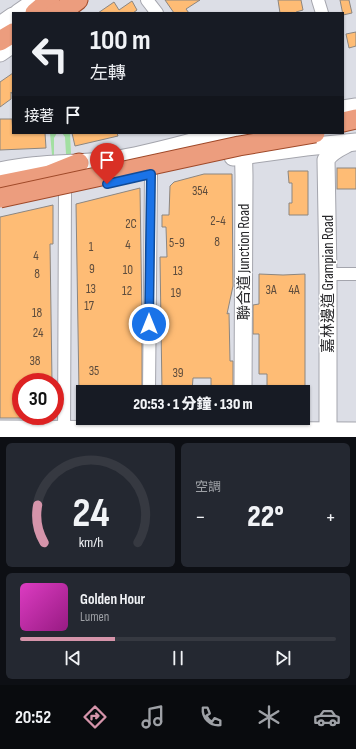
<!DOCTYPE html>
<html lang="zh-TW">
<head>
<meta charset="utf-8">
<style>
  body { margin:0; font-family:"Sofia Sans Condensed","Noto Sans TC",sans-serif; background:#242831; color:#f1f3f6; height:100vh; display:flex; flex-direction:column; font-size:15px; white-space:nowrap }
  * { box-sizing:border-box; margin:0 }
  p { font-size:13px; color:#9ea1a6 }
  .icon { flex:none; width:22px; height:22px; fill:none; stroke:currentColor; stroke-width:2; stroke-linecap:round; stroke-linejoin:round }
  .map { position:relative; height:437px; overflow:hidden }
  .panel { display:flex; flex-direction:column; gap:6px; padding:6px; background:#0d0f14; flex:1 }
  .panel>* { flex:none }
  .guide { position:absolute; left:12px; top:12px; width:332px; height:122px; border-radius:0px; box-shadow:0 1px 3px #0004; background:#171b24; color:#f1f3f6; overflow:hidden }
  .speed { position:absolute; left:12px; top:373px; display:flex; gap:8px; font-size:20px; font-weight:700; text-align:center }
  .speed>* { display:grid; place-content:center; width:52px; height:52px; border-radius:50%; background:#171b24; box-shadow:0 1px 3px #0004; line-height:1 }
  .speed .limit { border:6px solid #d22; background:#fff; color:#111 }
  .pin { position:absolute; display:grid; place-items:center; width:34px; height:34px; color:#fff; margin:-41px -17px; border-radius:50% 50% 50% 0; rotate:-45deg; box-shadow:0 0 4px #0007 }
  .pin .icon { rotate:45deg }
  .me { position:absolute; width:44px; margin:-22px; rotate:0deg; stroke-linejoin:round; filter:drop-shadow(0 0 3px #0008) }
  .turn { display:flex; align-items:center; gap:14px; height:84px; padding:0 12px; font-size:18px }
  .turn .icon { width:52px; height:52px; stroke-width:2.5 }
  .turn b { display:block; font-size:28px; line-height:34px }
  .then { display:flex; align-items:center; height:38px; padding:0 12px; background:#0003; gap:8px; font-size:15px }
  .big { font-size:30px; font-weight:800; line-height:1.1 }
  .panel .tile { flex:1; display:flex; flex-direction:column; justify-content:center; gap:6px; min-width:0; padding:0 14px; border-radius:6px; background:#242831 }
  .panel .dial { align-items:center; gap:0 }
  .dial svg { height:104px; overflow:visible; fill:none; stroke:#363941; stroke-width:7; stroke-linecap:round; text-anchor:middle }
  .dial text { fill:#f1f3f6; stroke:none }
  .song { display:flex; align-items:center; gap:12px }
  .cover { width:48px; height:48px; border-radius:6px; background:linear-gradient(135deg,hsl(310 70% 55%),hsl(310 70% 35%)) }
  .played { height:4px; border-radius:2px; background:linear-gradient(90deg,#d594aa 30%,#363941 30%) }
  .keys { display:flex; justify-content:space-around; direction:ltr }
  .heat { display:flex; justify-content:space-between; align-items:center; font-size:22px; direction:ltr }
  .panel .tiles { flex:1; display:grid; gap:6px; grid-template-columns:1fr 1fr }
  .tile:last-child { grid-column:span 2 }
  .trip { position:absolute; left:76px; top:385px; width:234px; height:40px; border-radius:0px; background:#171b24; box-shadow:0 1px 3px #0004; font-weight:800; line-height:40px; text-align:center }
  .menu { display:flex; height:64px; justify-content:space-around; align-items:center; background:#090b0e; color:#9ea1a6 }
  .menu .icon { width:28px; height:28px }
  .menu .active { color:#d594aa }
  .menu b { font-size:18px; color:#f1f3f6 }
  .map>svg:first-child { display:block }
</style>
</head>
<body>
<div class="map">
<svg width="356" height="437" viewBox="0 0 356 437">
  <rect width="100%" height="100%" fill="#dcdee6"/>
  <!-- green -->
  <g fill="#a2dfa1">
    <polygon points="50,133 57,133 54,138 54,155 52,155"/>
    <polygon points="62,133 70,133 71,154 66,154 65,137"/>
  </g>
  <!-- building -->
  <g fill="#febc75" stroke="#8c8680">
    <polygon points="165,0 200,0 186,9 189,13 174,13"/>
    <polygon points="278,0 301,0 303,10 296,12 296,13 280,13"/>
    <polygon points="340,0 349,0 352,13 343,15"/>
    <polygon points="132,1 137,10 133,13 98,13 114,2 119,10"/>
    <polygon points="356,32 356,46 349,48 346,34"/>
    <polygon points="13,73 13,95 11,92 11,99 0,107 0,82"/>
    <polygon points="0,119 12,119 13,133 45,133 46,148 0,150"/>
    <polygon points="72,133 117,133 118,136 75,146"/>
    <rect x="337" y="168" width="19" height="21"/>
    <polygon points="288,171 308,171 308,215 289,215 289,203 292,203 292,183 289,183"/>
    <polygon points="204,174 232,174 233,286 227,314 229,313 230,361 233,361 233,392 211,392 211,378 193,378 192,391 162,392 160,257 167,257 166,227 162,227 162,215 169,215 170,186 174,182"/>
    <polygon points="140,188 142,321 142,392 79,392 76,204"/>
    <polygon points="53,205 53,244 50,244 52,382 21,382 21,418 0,418 0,217"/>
    <polygon points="259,274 283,275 305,274 305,392 267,392 267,374 259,374 259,334 253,334 253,305 259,304"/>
  </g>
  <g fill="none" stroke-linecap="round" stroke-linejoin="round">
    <defs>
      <g id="street">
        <polyline points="147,0 157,13"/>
        <polyline points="318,0 322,13"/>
        <polyline points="328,274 356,274"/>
        <polyline points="149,392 151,174"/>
        <polyline points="64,436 65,192"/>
      </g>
      <g id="secondary">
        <polyline points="18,13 37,0"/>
        <polyline points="0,25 13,16"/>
        <polyline points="0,53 13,44"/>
        <polyline points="343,109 356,107"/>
        <polyline points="233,157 306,147 356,142"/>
        <path d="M0,171C37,162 75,165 113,160C151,154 189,142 227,133"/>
        <polyline points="243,392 244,176 243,133"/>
        <polyline points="0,429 356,431"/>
        <path d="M328,437V274L326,160C330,152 339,148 347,144"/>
      </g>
      <g id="primary">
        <polyline points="35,13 50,0"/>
        <polyline points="55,13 70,6 78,0"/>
        <polyline points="0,41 13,33"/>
        <polyline points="343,122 356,119"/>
        <polyline points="0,185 49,175 79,163"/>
      </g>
    </defs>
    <!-- street casing -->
    <use href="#street" stroke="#a4a5ad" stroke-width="14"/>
    <!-- secondary casing -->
    <use href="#secondary" stroke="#a4a5ad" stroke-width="19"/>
    <!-- primary casing -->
    <use href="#primary" stroke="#9f4929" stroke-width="21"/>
    <!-- street -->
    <use href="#street" stroke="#fff" stroke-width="12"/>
    <!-- secondary -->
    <use href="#secondary" stroke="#fff" stroke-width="17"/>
    <!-- primary -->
    <use href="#primary" stroke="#ec9d7e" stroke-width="19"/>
    <defs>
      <polyline id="primary-bridge" points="0,198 239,146 315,133"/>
    </defs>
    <!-- primary-bridge casing -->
    <use href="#primary-bridge" stroke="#9f4929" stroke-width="21" stroke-linecap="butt"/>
    <!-- primary-bridge -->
    <use href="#primary-bridge" stroke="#ec9d7e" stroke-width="19"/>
  </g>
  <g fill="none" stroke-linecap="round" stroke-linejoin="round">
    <defs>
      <polyline id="route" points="107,184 151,174 149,324"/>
    </defs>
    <!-- route casing -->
    <use href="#route" stroke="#114b97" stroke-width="10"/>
    <!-- route -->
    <use href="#route" stroke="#1a73e8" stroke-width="7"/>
  </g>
  <g text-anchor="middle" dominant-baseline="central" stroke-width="3" stroke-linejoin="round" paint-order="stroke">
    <!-- number labels -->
    <g font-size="13" fill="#5d4c3d">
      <text x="200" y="191">354</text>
      <text x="218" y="221">2-4</text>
      <text x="131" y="224">2C</text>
      <text x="217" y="242">8</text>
      <text x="177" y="243">5-9</text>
      <text x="128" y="245">4</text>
      <text x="91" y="247">1</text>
      <text x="36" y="256">4</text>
      <text x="92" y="269">9</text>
      <text x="128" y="270">10</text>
      <text x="178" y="271">13</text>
      <text x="37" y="274">8</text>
      <text x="91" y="289">13</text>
      <text x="271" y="290">3A</text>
      <text x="294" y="290">4A</text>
      <text x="127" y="291">12</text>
      <text x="176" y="293">19</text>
      <text x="89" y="306">17</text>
      <text x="37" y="313">18</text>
      <text x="38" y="333">24</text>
      <text x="35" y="361">38</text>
      <text x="94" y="371">35</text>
      <text x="178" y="373">39</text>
    </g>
    <!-- street labels -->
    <g font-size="15" fill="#27272a" stroke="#fff">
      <text transform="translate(244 262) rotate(-90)">聯合道 Junction Road</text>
      <text transform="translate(328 284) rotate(-90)">嘉林邊道 Grampian Road</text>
    </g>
  </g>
</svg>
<div class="speed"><div class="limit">30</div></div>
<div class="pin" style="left:107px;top:184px;background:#d93025"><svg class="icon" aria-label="arrive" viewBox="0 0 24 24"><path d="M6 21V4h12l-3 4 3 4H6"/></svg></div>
<svg class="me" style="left:149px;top:324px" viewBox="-20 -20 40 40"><circle r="17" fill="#1a73e8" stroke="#fff" stroke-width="3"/><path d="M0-11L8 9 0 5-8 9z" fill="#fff"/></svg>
<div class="trip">20:53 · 1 分鐘 · 130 m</div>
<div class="guide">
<div class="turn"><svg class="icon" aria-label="left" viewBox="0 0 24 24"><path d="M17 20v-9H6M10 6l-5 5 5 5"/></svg><div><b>100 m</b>左轉</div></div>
<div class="then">接著<svg class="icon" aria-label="arrive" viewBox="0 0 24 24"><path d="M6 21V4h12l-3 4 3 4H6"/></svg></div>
</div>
</div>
<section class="panel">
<div class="tiles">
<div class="tile dial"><svg viewBox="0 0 100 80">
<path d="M14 69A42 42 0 1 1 86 69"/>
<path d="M14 69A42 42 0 0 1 9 40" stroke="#d594aa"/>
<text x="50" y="56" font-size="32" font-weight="700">24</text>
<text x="50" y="72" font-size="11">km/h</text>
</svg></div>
<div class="tile"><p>空調</p>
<div class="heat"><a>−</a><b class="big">22°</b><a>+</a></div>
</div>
<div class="tile">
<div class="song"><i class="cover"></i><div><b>Golden Hour</b><p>Lumen</p></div></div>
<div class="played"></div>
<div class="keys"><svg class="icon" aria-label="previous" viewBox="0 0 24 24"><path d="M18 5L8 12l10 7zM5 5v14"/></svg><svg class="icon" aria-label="pause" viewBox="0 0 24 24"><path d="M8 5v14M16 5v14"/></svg><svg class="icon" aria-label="next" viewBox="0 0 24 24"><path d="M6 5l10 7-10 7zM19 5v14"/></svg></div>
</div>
</div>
</section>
<nav class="menu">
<b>20:52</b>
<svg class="icon active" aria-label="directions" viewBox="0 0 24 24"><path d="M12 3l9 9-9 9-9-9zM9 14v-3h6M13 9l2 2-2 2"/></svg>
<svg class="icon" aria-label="music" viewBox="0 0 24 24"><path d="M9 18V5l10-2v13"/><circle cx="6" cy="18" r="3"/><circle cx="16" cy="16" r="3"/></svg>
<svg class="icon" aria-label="phone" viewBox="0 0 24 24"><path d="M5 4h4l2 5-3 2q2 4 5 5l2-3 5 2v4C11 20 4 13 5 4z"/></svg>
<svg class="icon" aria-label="climate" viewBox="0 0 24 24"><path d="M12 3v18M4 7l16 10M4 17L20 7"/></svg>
<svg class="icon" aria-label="car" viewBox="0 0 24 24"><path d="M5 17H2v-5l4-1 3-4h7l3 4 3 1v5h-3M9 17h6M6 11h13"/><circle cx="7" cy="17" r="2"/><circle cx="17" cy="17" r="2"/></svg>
</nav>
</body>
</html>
